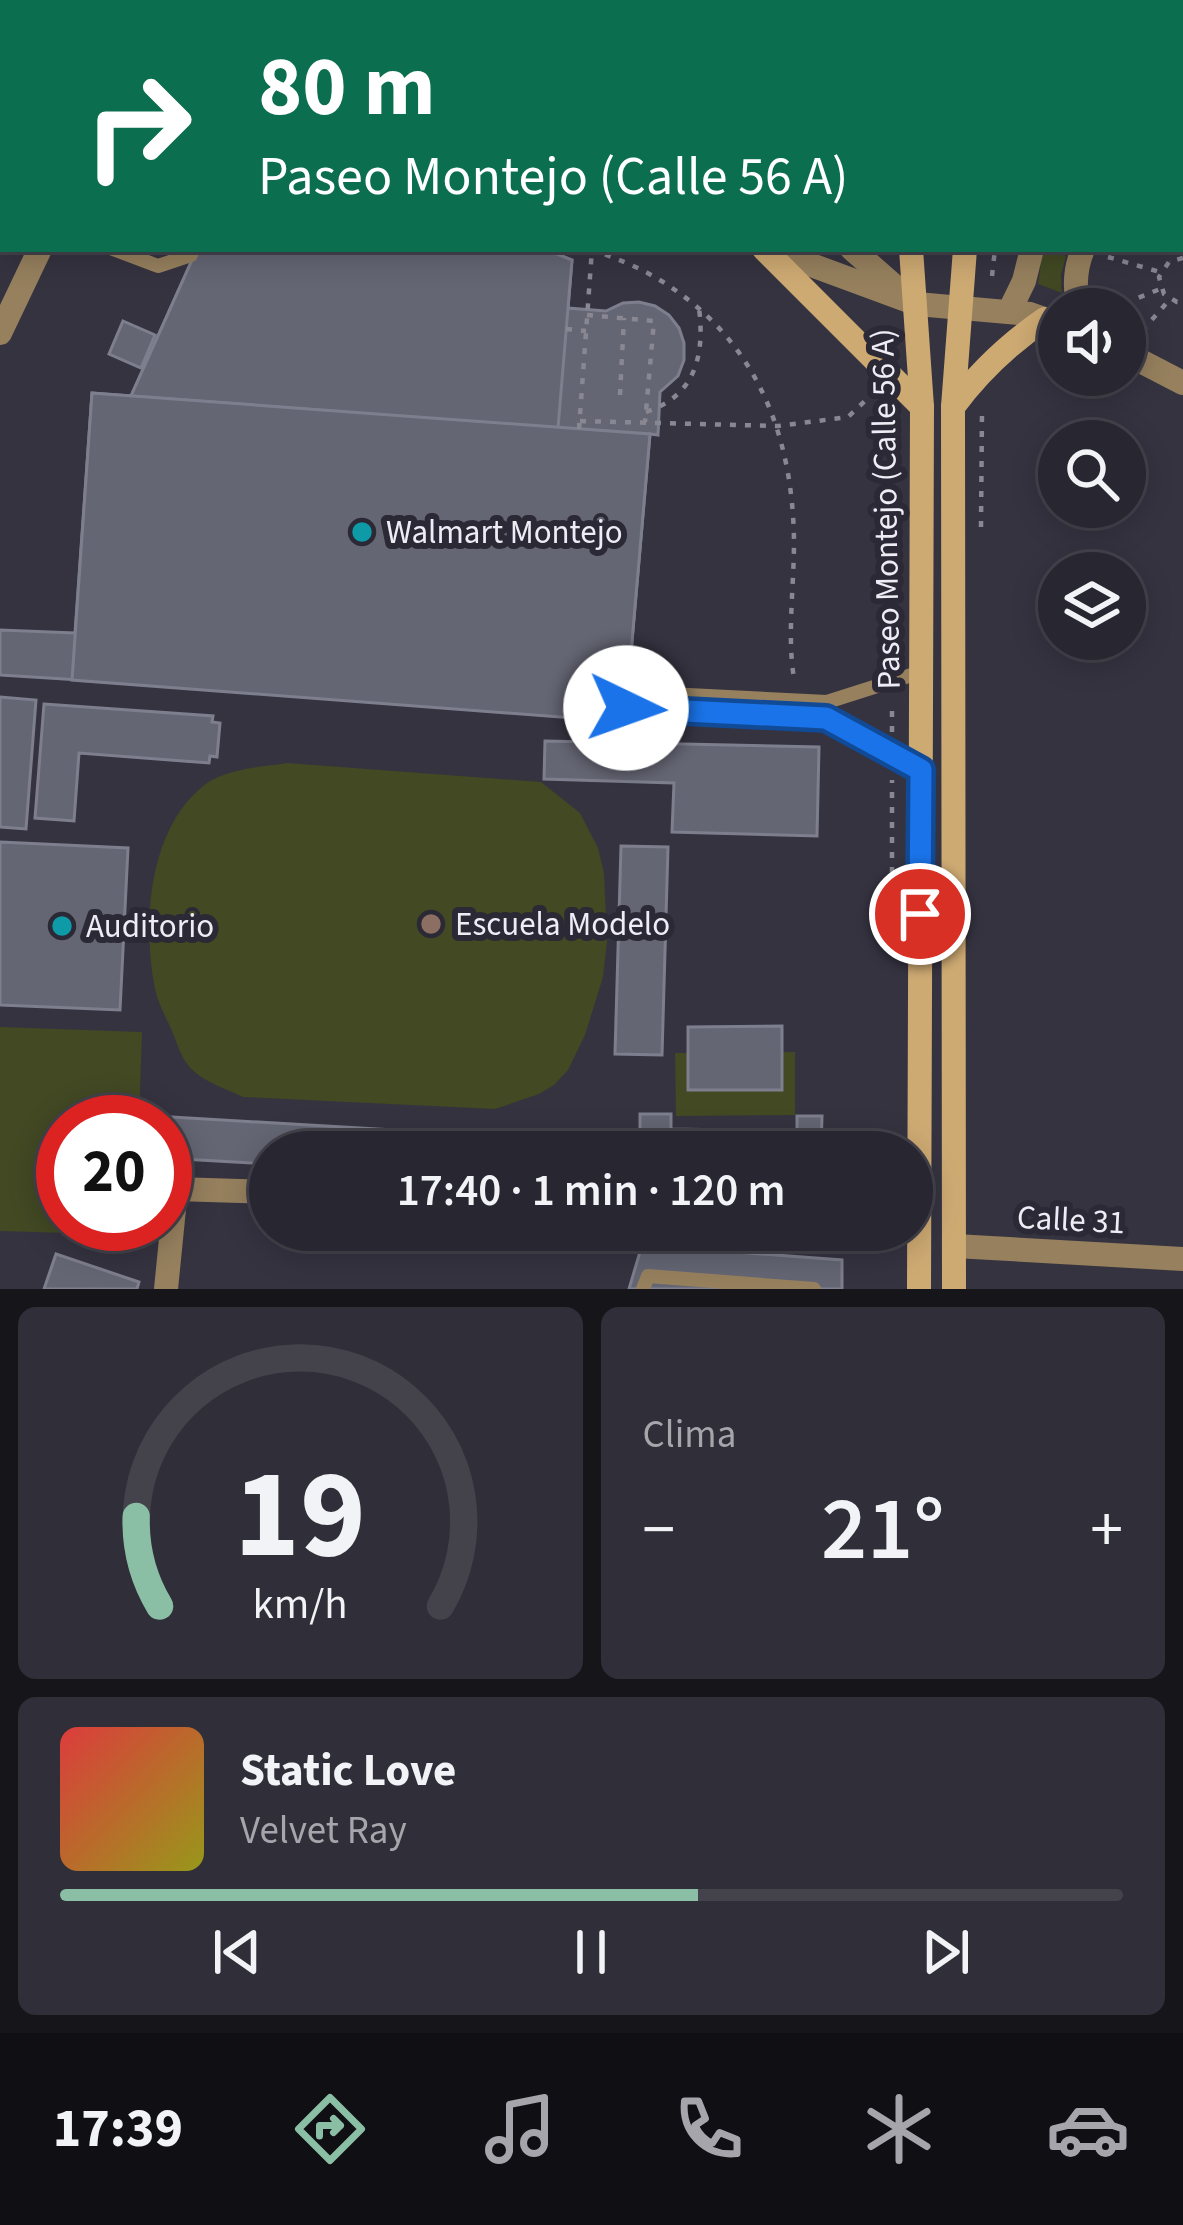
<!DOCTYPE html>
<html lang="es">
<head>
<meta charset="utf-8">
<style>
  body { margin:0; font-family:"Source Sans 3",sans-serif; background:#302e38; color:#f1f3f6; height:100vh; display:flex; flex-direction:column; font-size:45px; white-space:nowrap }
  * { box-sizing:border-box; margin:0 }
  p { font-size:39px; color:#a5a5ab }
  .icon { flex:none; width:66px; height:66px; fill:none; stroke:currentColor; stroke-width:2; stroke-linecap:round; stroke-linejoin:round }
  .map { position:relative; height:1289px; overflow:hidden }
  .side { display:flex; flex-direction:column; gap:18px; padding:18px; background:#16151a; flex:1 }
  .side>* { flex:none }
  .guide { position:absolute; left:0px; top:0px; width:1185px; height:252px; box-shadow:0 6px 30px #0003,0 0 0 3px #44434c; background:#0b6e4f; color:#fff; overflow:hidden }
  .fabs { position:absolute; left:1038px; top:288px; display:grid; gap:24px }
  .fabs a { display:grid; place-items:center; width:108px; height:108px; border-radius:50%; background:#282630; box-shadow:0 6px 30px #0003,0 0 0 3px #44434c; font-size:60px }
  .speed { position:absolute; left:36px; top:1095px; display:flex; gap:24px; font-size:60px; font-weight:700; text-align:center }
  .speed>* { display:grid; place-content:center; width:156px; height:156px; border-radius:50%; background:#282630; box-shadow:0 6px 30px #0003,0 0 0 3px #44434c; line-height:1 }
  .speed .limit { border:18px solid #d22; background:#fff; color:#111 }
  .pin { position:absolute; display:grid; place-items:center; width:102px; height:102px; color:#fff; margin:-51px; border:6px solid #fff; border-radius:50%; box-shadow:0 3px 12px #0007 }
  .me { position:absolute; width:132px; margin:-66px; rotate:93deg; stroke-linejoin:round; filter:drop-shadow(0 0 9px #0008) }
  .turn { display:flex; align-items:center; gap:42px; height:252px; padding:0 60px; font-size:54px }
  .turn .icon { width:156px; height:156px; stroke-width:2.5 }
  .turn b { display:block; font-size:84px; line-height:102px }
  .big { font-size:90px; font-weight:600; line-height:1.1 }
  .side .card { flex:1; display:flex; flex-direction:column; justify-content:center; gap:18px; min-width:0; padding:0 42px; border-radius:18px; background:#302e38 }
  .side .dial { align-items:center; gap:0 }
  .dial svg { height:312px; overflow:visible; fill:none; stroke:#44434c; stroke-width:7; stroke-linecap:round; text-anchor:middle }
  .dial text { fill:#f1f3f6; stroke:none }
  .song { display:flex; align-items:center; gap:36px }
  .cover { width:144px; height:144px; border-radius:18px; background:linear-gradient(135deg,hsl(0 70% 55%),hsl(60 70% 35%)) }
  .played { height:12px; border-radius:6px; background:linear-gradient(90deg,#8abfa5 60%,#44434c 60%) }
  .keys { display:flex; justify-content:space-around; direction:ltr }
  .heat { display:flex; justify-content:space-between; align-items:center; font-size:66px; direction:ltr }
  .side .tiles { flex:1; display:grid; gap:18px; grid-template-columns:1fr 1fr }
  .card:last-child { grid-column:span 2 }
  .trip { position:absolute; left:249px; top:1131px; width:684px; height:120px; border-radius:60px; background:#282630; box-shadow:0 6px 30px #0003,0 0 0 3px #44434c; font-weight:600; line-height:120px; text-align:center }
  .tabs { display:flex; height:192px; justify-content:space-around; align-items:center; background:#100f13; color:#a5a5ab }
  .tabs .icon { width:84px; height:84px }
  .tabs .selected { color:#8abfa5 }
  .tabs b { font-size:54px; color:#f1f3f6 }
  .map>svg:first-child { display:block }
</style>
</head>
<body>
<div class="map">
<svg width="1183" height="1289" viewBox="0 0 1183 1289">
  <rect width="100%" height="100%" fill="#353340"/>
  <!-- green -->
  <g fill="#424923">
    <polygon points="1043,249 1066,256 1061,275 1062,293 1038,284"/>
    <path d="M287,763L541,782L580,813L598,848L604,873L607,941L603,977L585,1035L568,1070L554,1085L539,1094L495,1109L243,1097C225,1088 200,1081 188,1065C180,1055 177,1043 172,1031C166,1017 158,1004 155,989C142,923 148,826 207,783C230,768 261,767 287,763Z"/>
    <polygon points="0,1027 142,1032 139,1122 63,1122 63,1224 135,1224 135,1235 0,1231"/>
    <polygon points="795,1052 795,1115 676,1116 675,1053"/>
  </g>
  <!-- building -->
  <g fill="#656674" stroke="#7e7f8e" stroke-width="3">
    <polygon points="197,249 544,249 572,260 568,308 606,311 623,303 639,302 655,306 669,315 679,328 684,343 684,360 678,376 660,392 658,435 650,434 625,722 290,693 0,675 0,630 75,633 92,393 131,396"/>
    <polygon points="197,249 544,249 572,260 558,428 131,396"/>
    <polygon points="123,321 155,335 141,368 109,354"/>
    <polygon points="92,393 650,434 625,722 72,680"/>
    <polygon points="0,697 36,700 26,829 0,827"/>
    <polygon points="44,704 213,716 212,722 220,723 217,757 210,756 209,763 79,753 74,821 35,818"/>
    <polygon points="545,741 819,747 817,836 672,832 674,783 544,779"/>
    <polygon points="0,842 128,848 120,1010 0,1005"/>
    <polygon points="621,846 668,847 662,1055 615,1054"/>
    <polygon points="782,1026 782,1090 688,1090 688,1027"/>
    <polygon points="640,1114 671,1114 671,1129 797,1131 797,1116 822,1116 821,1152 623,1152 623,1139 640,1140"/>
    <polygon points="155,1116 495,1136 494,1152 270,1152 270,1164 165,1158 165,1122 154,1122"/>
    <polygon points="495,1136 617,1144 617,1152 494,1152"/>
    <polygon points="642,1245 842,1260 842,1289 629,1289"/>
    <polygon points="56,1254 139,1282 137,1289 44,1289"/>
  </g>
  <g fill="none" stroke-linecap="round" stroke-linejoin="round">
    <!-- path -->
    <g stroke="#898792" stroke-width="4.5" stroke-dasharray="6 9" stroke-linecap="butt">
      <polyline points="1182,207 1183,215"/>
      <path d="M591,249C614,258 637,266 658,279C755,337 793,433 794,542C794,585 787,638 794,678"/>
      <polyline points="1161,249 1169,262"/>
      <polyline points="1108,257 1160,272"/>
      <polyline points="1183,258 1169,262 1159,277 1164,294 1177,302 1183,302"/>
      <polyline points="992,276 995,249"/>
      <polyline points="1111,309 1160,289"/>
      <polyline points="587,315 654,321 645,422"/>
      <polyline points="566,329 586,331"/>
      <polyline points="1142,331 1170,299"/>
      <polyline points="620,395 624,318"/>
      <path d="M646,412C695,396 705,356 699,308"/>
      <polyline points="580,421 778,426 848,417 867,399"/>
      <polyline points="579,429 592,249"/>
      <polyline points="981,527 982,413"/>
      <polyline points="892,660 892,414"/>
      <polyline points="892,732 892,702"/>
      <polyline points="892,918 892,780"/>
    </g>
    <!-- service -->
    <g stroke="#96805e" stroke-width="14">
      <polyline points="780,0 780,3"/>
      <polyline points="303,3 304,0"/>
      <polyline points="113,249 158,266 191,255 193,249"/>
      <polyline points="628,692 827,702 921,672"/>
      <polyline points="626,708 827,718 921,770"/>
      <polyline points="643,1289 648,1276 814,1289"/>
    </g>
    <!-- minor -->
    <g stroke="#96805e" stroke-width="24">
      <polyline points="0,333 40,249"/>
      <polyline points="955,1246 1183,1259"/>
      <polyline points="166,1289 176,1189 270,1192"/>
    </g>
    <!-- tertiary -->
    <g stroke="#96805e" stroke-width="24">
      <polyline points="97,0 106,3"/>
      <polyline points="175,0 183,3"/>
      <polyline points="1182,177 1183,177"/>
      <polyline points="768,249 917,304 1030,314 1059,324"/>
      <polyline points="852,249 900,291"/>
      <path d="M1080,309C1073,288 1075,269 1083,249"/>
      <polyline points="1009,312 1024,281 1032,249"/>
      <polyline points="1125,353 1183,383"/>
    </g>
    <!-- secondary -->
    <g stroke="#ceaa73" stroke-width="24">
      <polyline points="915,0 915,3"/>
      <polyline points="955,0 955,3"/>
      <polyline points="764,249 922,407"/>
      <polyline points="911,249 922,407 919,1289"/>
      <path d="M953,407C979,372 1010,343 1045,319"/>
      <polyline points="954,1289 953,407 965,249"/>
    </g>
  </g>
  <g fill="none" stroke-linecap="round" stroke-linejoin="round">
    <defs>
      <polyline id="route" points="626,708 826,718 921,770 920,914"/>
    </defs>
    <!-- route casing -->
    <use href="#route" stroke="#114b97" stroke-width="30"/>
    <!-- route -->
    <use href="#route" stroke="#1a73e8" stroke-width="21"/>
  </g>
  <!-- markers -->
  <g fill="#0f9aa8" stroke="#2b2935" stroke-width="4.5">
    <circle cx="362" cy="532" r="12"/>
    <circle cx="62" cy="926" r="12"/>
  </g>
  <circle fill="#8d6e63" stroke="#2b2935" stroke-width="4.5" cx="431" cy="924" r="12"/>
  <g text-anchor="middle" dominant-baseline="central" stroke-width="12" stroke-linejoin="round" paint-order="stroke">
    <!-- street labels -->
    <g font-size="33" fill="#eeedf5" stroke="#2b2935">
      <text transform="translate(886 509) rotate(-91)">Paseo Montejo (Calle 56 A)</text>
      <text transform="translate(1071 1220) rotate(3)">Calle 31</text>
    </g>
    <!-- poi labels -->
    <g font-size="33" fill="#eeedf5" stroke="#2b2935" text-anchor="start">
      <text x="386" y="532">Walmart Montejo</text>
      <text x="455" y="924">Escuela Modelo</text>
      <text x="86" y="926">Auditorio</text>
    </g>
  </g>
</svg>
<div class="fabs">
<a><svg class="icon" aria-label="sound" viewBox="0 0 24 24"><path d="M4 9h4l5-4v14l-5-4H4zM17 9q2 3 0 6"/></svg></a>
<a><svg class="icon" aria-label="search" viewBox="0 0 24 24"><circle cx="10" cy="10" r="6"/><path d="M15 15l6 6"/></svg></a>
<a><svg class="icon" aria-label="layers" viewBox="0 0 24 24"><path d="M12 4l9 5-9 5-9-5zM3 14l9 5 9-5"/></svg></a>
</div>
<div class="speed"><div class="limit">20</div></div>
<div class="pin" style="left:920px;top:914px;background:#d93025"><svg class="icon" aria-label="arrive" viewBox="0 0 24 24"><path d="M6 21V4h12l-3 4 3 4H6"/></svg></div>
<svg class="me" style="left:626px;top:708px" viewBox="-20 -20 40 40"><circle r="19" fill="#fff"/><path d="M0-13L10 11 0 6-10 11z" fill="#1a73e8"/></svg>
<div class="trip">17:40 · 1 min · 120 m</div>
<div class="guide">
<div class="turn"><svg class="icon" aria-label="right" viewBox="0 0 24 24"><path d="M7 20v-9h11M14 6l5 5-5 5"/></svg><div><b>80 m</b>Paseo Montejo (Calle 56 A)</div></div>
</div>
</div>
<section class="side">
<div class="tiles">
<div class="card dial"><svg viewBox="0 0 100 80">
<path d="M14 69A42 42 0 1 1 86 69"/>
<path d="M14 69A42 42 0 0 1 8 46" stroke="#8abfa5"/>
<text x="50" y="56" font-size="32" font-weight="700">19</text>
<text x="50" y="72" font-size="11">km/h</text>
</svg></div>
<div class="card"><p>Clima</p>
<div class="heat"><a>−</a><b class="big">21°</b><a>+</a></div>
</div>
<div class="card">
<div class="song"><i class="cover"></i><div><b>Static Love</b><p>Velvet Ray</p></div></div>
<div class="played"></div>
<div class="keys"><svg class="icon" aria-label="previous" viewBox="0 0 24 24"><path d="M18 5L8 12l10 7zM5 5v14"/></svg><svg class="icon" aria-label="pause" viewBox="0 0 24 24"><path d="M8 5v14M16 5v14"/></svg><svg class="icon" aria-label="next" viewBox="0 0 24 24"><path d="M6 5l10 7-10 7zM19 5v14"/></svg></div>
</div>
</div>
</section>
<nav class="tabs">
<b>17:39</b>
<svg class="icon selected" aria-label="directions" viewBox="0 0 24 24"><path d="M12 3l9 9-9 9-9-9zM9 14v-3h6M13 9l2 2-2 2"/></svg>
<svg class="icon" aria-label="music" viewBox="0 0 24 24"><path d="M9 18V5l10-2v13"/><circle cx="6" cy="18" r="3"/><circle cx="16" cy="16" r="3"/></svg>
<svg class="icon" aria-label="phone" viewBox="0 0 24 24"><path d="M5 4h4l2 5-3 2q2 4 5 5l2-3 5 2v4C11 20 4 13 5 4z"/></svg>
<svg class="icon" aria-label="climate" viewBox="0 0 24 24"><path d="M12 3v18M4 7l16 10M4 17L20 7"/></svg>
<svg class="icon" aria-label="car" viewBox="0 0 24 24"><path d="M5 17H2v-5l4-1 3-4h7l3 4 3 1v5h-3M9 17h6M6 11h13"/><circle cx="7" cy="17" r="2"/><circle cx="17" cy="17" r="2"/></svg>
</nav>
</body>
</html>
